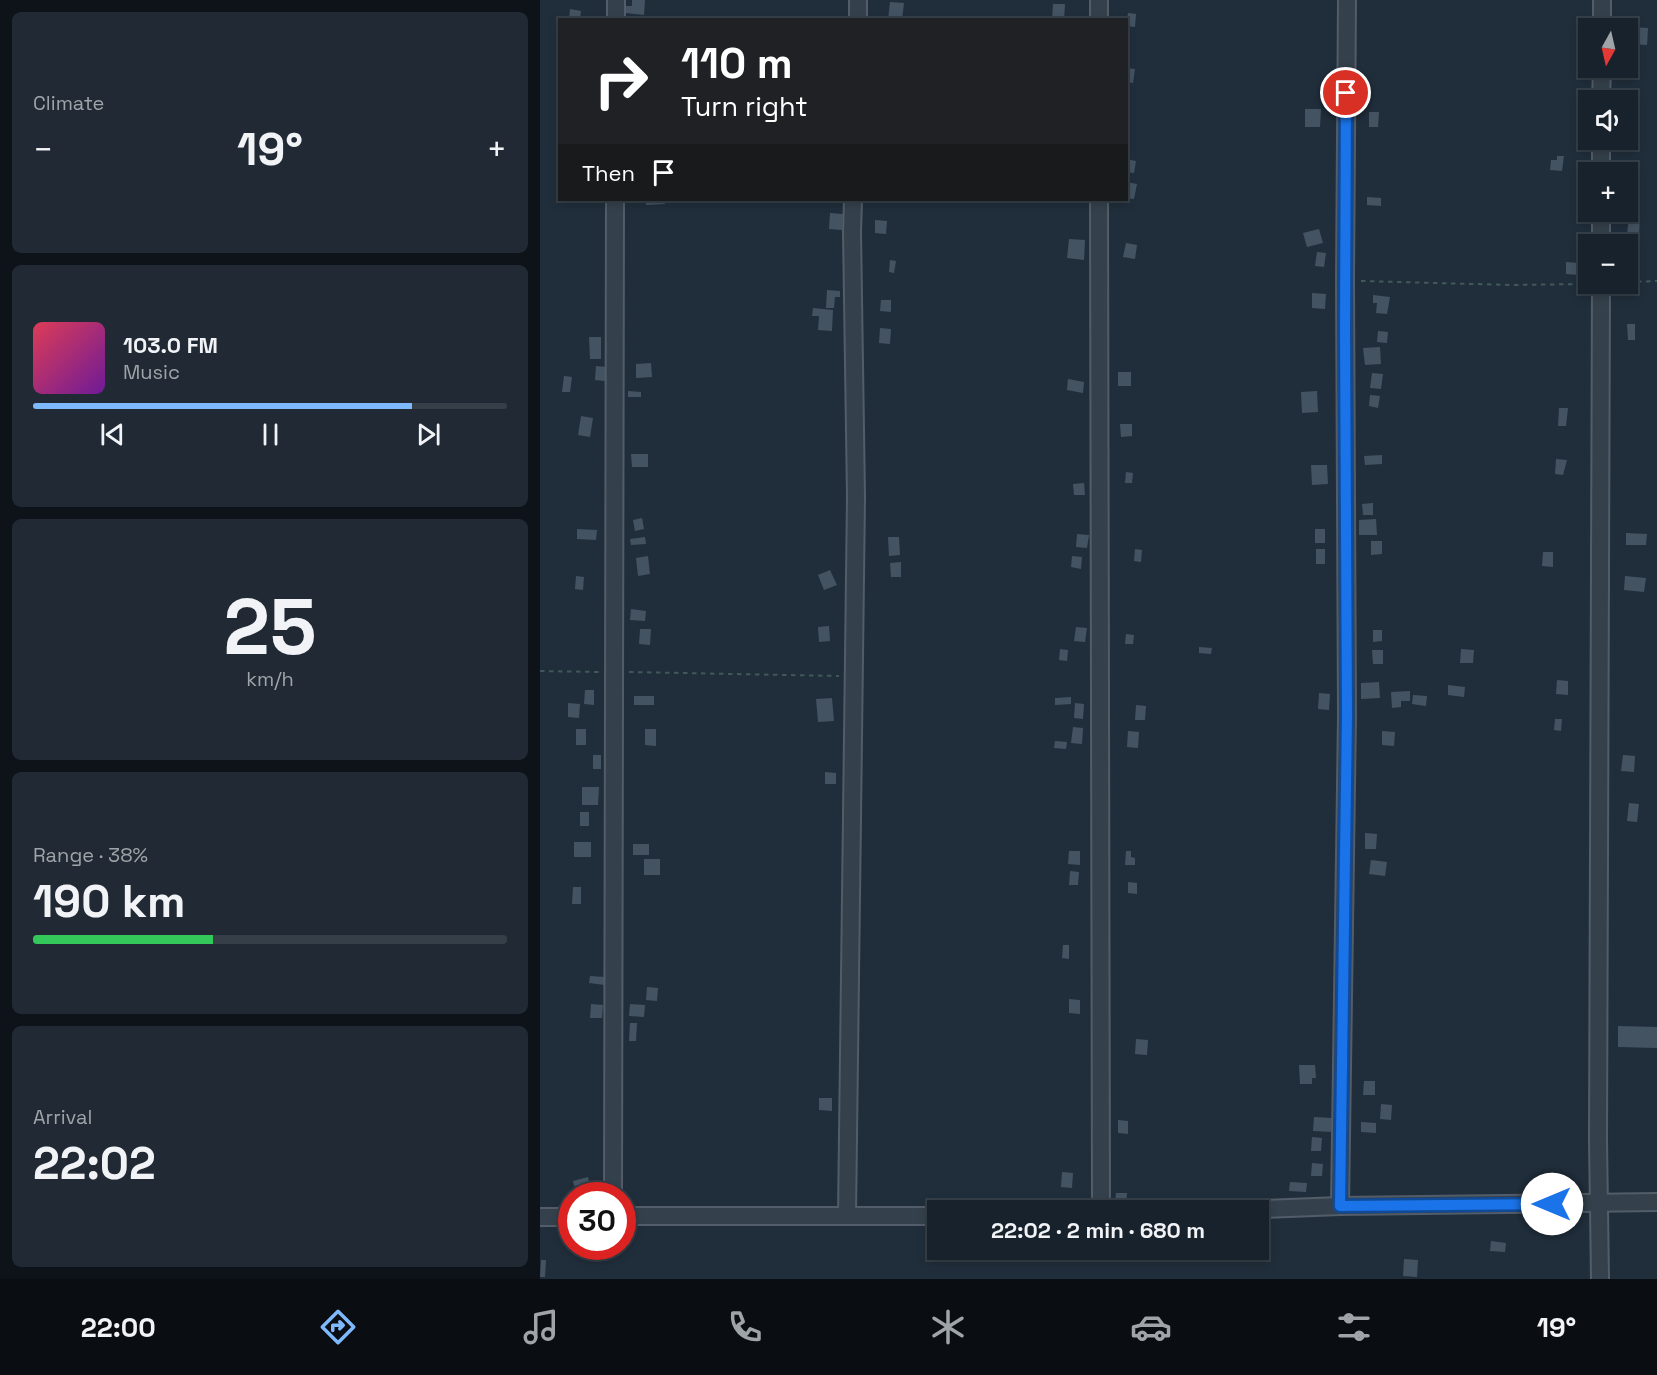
<!DOCTYPE html>
<html lang="en">
<head>
<meta charset="utf-8">
<style>
  body { margin:0; font-family:"Space Grotesk",sans-serif; background:#212a34; color:#f1f3f6; height:100vh; display:flex; flex-direction:column; font-size:22px; white-space:nowrap }
  * { box-sizing:border-box; margin:0 }
  p { font-size:20px; color:#9fa4a9 }
  .icon { flex:none; width:33px; height:33px; fill:none; stroke:currentColor; stroke-width:2; stroke-linecap:round; stroke-linejoin:round }
  .map { position:relative; flex:1; overflow:hidden }
  .sheet { display:flex; flex-direction:column; gap:12px; padding:12px; background:#0d1318; width:540px }
  .sheet>* { flex:none }
  .top-card { position:absolute; left:18px; top:18px; width:570px; height:183px; border-radius:0px; box-shadow:0 3px 9px #0003,0 0 0 2px #363f48; background:#202124; color:#fff; overflow:hidden }
  .needle { width:39px; rotate:188deg }
  .buttons { position:absolute; left:1038px; top:18px; display:grid; gap:12px }
  .buttons a { display:grid; place-items:center; width:60px; height:60px; border-radius:0px; background:#18222c; box-shadow:0 3px 9px #0003,0 0 0 2px #363f48; font-size:30px }
  .speed { position:absolute; left:18px; top:1182px; display:flex; gap:12px; font-size:30px; font-weight:700; text-align:center }
  .speed>* { display:grid; place-content:center; width:78px; height:78px; border-radius:50%; background:#18222c; box-shadow:0 3px 9px #0003,0 0 0 2px #363f48; line-height:1 }
  .speed .limit { border:9px solid #d22; background:#fff; color:#111 }
  .pin { position:absolute; display:grid; place-items:center; width:51px; height:51px; color:#fff; margin:-26px; border:3px solid #fff; border-radius:50%; box-shadow:0 2px 6px #0007 }
  .me { position:absolute; width:66px; margin:-33px; rotate:270deg; stroke-linejoin:round; filter:drop-shadow(0 0 4px #0008) }
  .turn { display:flex; align-items:center; gap:21px; height:126px; padding:0 24px; font-size:27px }
  .turn .icon { width:78px; height:78px; stroke-width:2.5 }
  .turn b { display:block; font-size:42px; line-height:51px }
  .then { display:flex; align-items:center; height:57px; padding:0 24px; background:#0003; gap:12px; font-size:22px }
  .big { font-size:45px; font-weight:700; line-height:1.1 }
  .sheet .card { flex:1; display:flex; flex-direction:column; justify-content:center; gap:9px; min-width:0; padding:0 21px; border-radius:9px; background:#212a34 }
  .sheet .dial { align-items:center; gap:0 }
  .dial b { font-size:78px; line-height:1 }
  .song { display:flex; align-items:center; gap:18px }
  .cover { width:72px; height:72px; border-radius:9px; background:linear-gradient(135deg,hsl(350 70% 55%),hsl(280 70% 35%)) }
  .played { height:6px; border-radius:3px; background:linear-gradient(90deg,#7eb9fd 80%,#363f48 80%) }
  .keys { display:flex; justify-content:space-around; direction:ltr }
  .heat { display:flex; justify-content:space-between; align-items:center; font-size:33px; direction:ltr }
  .charge { height:9px; border-radius:4px; background:linear-gradient(90deg,#34c759 38%,#363f48 0) }
  .trip { position:absolute; left:387px; top:1200px; width:342px; height:60px; border-radius:0px; background:#18222c; box-shadow:0 3px 9px #0003,0 0 0 2px #363f48; font-weight:700; line-height:60px; text-align:center }
  .dock { display:flex; height:96px; justify-content:space-around; align-items:center; background:#0a0e12; color:#9fa4a9 }
  .dock .icon { width:42px; height:42px }
  .dock .on { color:#7eb9fd }
  .dock b { font-size:27px; color:#f1f3f6 }
  main { display:flex; flex:1; min-height:0 }
  .map>svg:first-child { display:block }
</style>
</head>
<body>
<main>
<section class="sheet">
<div class="card"><p>Climate</p>
<div class="heat"><a>−</a><b class="big">19°</b><a>+</a></div>
</div>
<div class="card">
<div class="song"><i class="cover"></i><div><b>103.0 FM</b><p>Music</p></div></div>
<div class="played"></div>
<div class="keys"><svg class="icon" aria-label="previous" viewBox="0 0 24 24"><path d="M18 5L8 12l10 7zM5 5v14"/></svg><svg class="icon" aria-label="pause" viewBox="0 0 24 24"><path d="M8 5v14M16 5v14"/></svg><svg class="icon" aria-label="next" viewBox="0 0 24 24"><path d="M6 5l10 7-10 7zM19 5v14"/></svg></div>
</div>
<div class="card dial"><b>25</b><p>km/h</p></div>
<div class="card"><p>Range · 38%</p><b class="big">190 km</b><div class="charge"></div></div>
<div class="card"><p>Arrival</p><b class="big">22:02</b></div>
</section>
<div class="map">
<svg width="1117" height="1279" viewBox="0 0 1117 1279">
  <rect width="100%" height="100%" fill="#202e3b"/>
  <!-- building -->
  <g fill="#445362">
    <polygon points="92,0 105,0 104,15 85,13 86,6 92,6"/>
    <polygon points="350,2 364,3 362,20 348,20"/>
    <polygon points="513,4 525,4 524,20 512,20"/>
    <polygon points="30,9 41,11 40,20 29,20"/>
    <polygon points="588,13 596,14 595,27 586,26"/>
    <polygon points="1092,27 1108,28 1107,45 1090,44"/>
    <polygon points="586,68 595,69 593,83 586,82"/>
    <polygon points="765,109 781,109 780,127 765,127"/>
    <polygon points="829,112 839,112 838,127 829,127"/>
    <polygon points="1017,156 1024,156 1022,171 1010,170 1011,160 1017,160"/>
    <polygon points="586,159 596,161 594,173 586,172"/>
    <polygon points="586,182 597,184 594,199 586,198"/>
    <polygon points="827,197 841,198 841,206 827,205"/>
    <polygon points="106,200 124,200 125,204 106,205"/>
    <polygon points="290,213 303,214 302,230 289,229"/>
    <polygon points="1089,217 1100,218 1099,235 1087,234"/>
    <polygon points="335,220 347,221 346,234 335,233"/>
    <polygon points="779,229 783,243 767,247 763,233"/>
    <polygon points="529,239 545,240 544,260 527,258"/>
    <polygon points="586,243 597,245 595,259 583,257"/>
    <polygon points="777,252 786,253 784,267 775,266"/>
    <polygon points="1088,254 1097,255 1096,264 1088,263"/>
    <polygon points="350,260 356,261 354,273 349,272"/>
    <polygon points="1026,262 1040,263 1039,275 1026,274"/>
    <polygon points="287,290 300,291 300,297 295,297 294,308 286,308"/>
    <polygon points="772,293 786,294 785,309 772,308"/>
    <polygon points="833,295 850,297 847,314 836,313 837,303 833,303"/>
    <polygon points="341,300 351,300 351,312 340,311"/>
    <polygon points="273,308 293,310 292,331 278,330 279,316 272,316"/>
    <polygon points="1087,324 1095,324 1095,340 1088,340"/>
    <polygon points="340,328 351,329 350,344 339,343"/>
    <polygon points="838,331 848,332 847,343 837,342"/>
    <polygon points="49,337 61,337 61,359 50,359"/>
    <polygon points="840,347 841,364 825,365 823,348"/>
    <polygon points="111,363 112,377 96,378 96,364"/>
    <polygon points="56,366 67,367 65,381 55,380"/>
    <rect x="578" y="372" width="13" height="14"/>
    <polygon points="832,373 843,374 841,389 830,388"/>
    <polygon points="24,376 32,377 30,392 22,392"/>
    <polygon points="528,379 544,382 543,393 527,390"/>
    <polygon points="88,391 101,392 101,397 88,397"/>
    <polygon points="777,391 778,412 762,413 761,392"/>
    <polygon points="830,395 840,396 838,408 829,406"/>
    <polygon points="1019,408 1028,408 1026,426 1018,426"/>
    <polygon points="41,416 53,418 50,437 38,435"/>
    <polygon points="580,424 592,424 592,436 581,437"/>
    <polygon points="91,454 108,454 108,467 92,467"/>
    <polygon points="842,455 842,464 825,465 824,456"/>
    <polygon points="1016,459 1027,460 1023,475 1015,474"/>
    <polygon points="771,465 787,465 788,484 772,485"/>
    <polygon points="586,472 593,473 592,483 585,483"/>
    <polygon points="544,483 545,495 534,495 533,484"/>
    <polygon points="833,503 833,515 823,515 822,504"/>
    <polygon points="102,518 104,529 95,531 93,520"/>
    <polygon points="836,519 837,535 819,535 819,520"/>
    <polygon points="37,529 57,530 56,540 37,539"/>
    <rect x="775" y="529" width="10" height="14"/>
    <polygon points="1086,533 1107,534 1106,545 1086,545"/>
    <polygon points="537,534 549,535 547,548 536,547"/>
    <polygon points="105,537 106,544 91,545 90,539"/>
    <polygon points="348,537 359,537 360,555 349,556"/>
    <polygon points="831,541 842,541 842,554 831,555"/>
    <polygon points="595,549 602,550 601,562 594,561"/>
    <rect x="776" y="549" width="9" height="15"/>
    <polygon points="1003,552 1013,552 1013,567 1002,566"/>
    <polygon points="108,556 110,574 98,576 96,558"/>
    <polygon points="532,556 542,557 541,569 531,567"/>
    <polygon points="361,562 361,577 351,577 350,563"/>
    <polygon points="290,570 297,585 284,590 278,575"/>
    <polygon points="36,576 44,577 43,590 35,589"/>
    <polygon points="1085,576 1106,578 1104,592 1084,590"/>
    <polygon points="91,609 106,611 105,621 90,620"/>
    <polygon points="289,626 290,641 279,642 278,627"/>
    <polygon points="536,627 547,628 545,642 534,641"/>
    <polygon points="100,629 111,629 110,645 99,644"/>
    <polygon points="833,630 842,630 842,641 833,642"/>
    <polygon points="586,634 594,635 593,644 585,644"/>
    <polygon points="659,647 672,648 671,654 659,653"/>
    <polygon points="520,649 528,650 527,661 519,660"/>
    <polygon points="921,649 934,650 933,663 920,663"/>
    <polygon points="832,650 843,650 843,664 833,664"/>
    <polygon points="1017,680 1028,681 1028,695 1016,694"/>
    <polygon points="839,682 840,698 821,699 821,683"/>
    <polygon points="908,685 925,687 924,697 908,695"/>
    <polygon points="45,690 54,690 54,705 44,704"/>
    <polygon points="870,691 870,701 861,701 861,707 852,708 851,692"/>
    <polygon points="779,693 790,694 789,710 778,709"/>
    <polygon points="873,695 887,696 886,706 872,704"/>
    <rect x="94" y="696" width="20" height="9"/>
    <polygon points="531,697 531,704 515,705 515,698"/>
    <polygon points="292,698 294,721 278,722 276,699"/>
    <polygon points="28,703 40,704 39,718 28,717"/>
    <polygon points="535,703 544,704 543,719 534,718"/>
    <polygon points="596,705 606,706 605,720 595,720"/>
    <polygon points="1015,719 1022,719 1021,731 1014,730"/>
    <polygon points="533,727 543,728 542,744 531,743"/>
    <rect x="36" y="729" width="10" height="16"/>
    <polygon points="105,729 116,729 116,746 105,745"/>
    <polygon points="588,731 599,732 598,748 587,747"/>
    <polygon points="842,731 855,732 854,746 842,745"/>
    <polygon points="515,741 527,742 526,749 514,748"/>
    <rect x="53" y="755" width="8" height="14"/>
    <polygon points="1083,755 1095,756 1094,772 1081,771"/>
    <polygon points="285,772 296,773 296,784 285,784"/>
    <polygon points="42,787 59,787 58,805 42,805"/>
    <polygon points="1089,803 1099,804 1097,822 1087,821"/>
    <rect x="40" y="812" width="9" height="14"/>
    <polygon points="825,833 837,834 836,849 825,849"/>
    <rect x="34" y="842" width="17" height="15"/>
    <rect x="93" y="844" width="16" height="11"/>
    <polygon points="529,851 540,851 540,865 528,864"/>
    <polygon points="586,851 591,851 591,857 595,858 595,865 585,865"/>
    <rect x="104" y="859" width="16" height="16"/>
    <polygon points="831,860 847,862 845,876 829,874"/>
    <polygon points="530,871 539,872 538,885 529,885"/>
    <polygon points="588,882 597,883 597,894 588,893"/>
    <polygon points="33,887 41,887 41,904 32,904"/>
    <polygon points="523,945 529,945 529,959 522,958"/>
    <polygon points="50,976 65,977 65,985 49,983"/>
    <polygon points="107,987 118,988 117,1001 106,1000"/>
    <polygon points="529,999 540,1000 540,1014 529,1013"/>
    <polygon points="51,1004 63,1005 62,1018 50,1018"/>
    <polygon points="90,1004 105,1005 104,1017 89,1016"/>
    <polygon points="90,1023 97,1023 96,1041 89,1041"/>
    <polygon points="1078,1026 1117,1027 1117,1048 1078,1047"/>
    <polygon points="596,1039 608,1040 607,1055 595,1054"/>
    <polygon points="759,1065 775,1065 776,1078 772,1078 772,1084 760,1084"/>
    <polygon points="824,1081 835,1081 835,1095 823,1095"/>
    <polygon points="279,1098 292,1098 292,1111 279,1110"/>
    <polygon points="841,1104 852,1105 851,1120 840,1119"/>
    <polygon points="774,1117 792,1118 792,1132 773,1131"/>
    <polygon points="578,1120 588,1121 588,1134 578,1133"/>
    <polygon points="821,1122 836,1123 836,1133 821,1132"/>
    <polygon points="772,1137 782,1138 781,1151 771,1151"/>
    <polygon points="772,1163 783,1164 782,1176 771,1176"/>
    <polygon points="522,1172 533,1173 532,1188 521,1187"/>
    <polygon points="48,1177 49,1183 34,1186 33,1181"/>
    <polygon points="750,1182 767,1183 766,1192 749,1191"/>
    <polygon points="576,1193 587,1193 586,1205 575,1204"/>
    <polygon points="951,1241 966,1243 965,1252 950,1251"/>
    <polygon points="864,1259 878,1260 877,1277 863,1276"/>
    <polygon points="1,1260 6,1260 5,1277 0,1277"/>
  </g>
  <g fill="none" stroke-linecap="round" stroke-linejoin="round">
    <defs>
      <g id="minor">
        <polyline points="76,20 76,0"/>
        <polyline points="318,20 318,0"/>
        <polyline points="559,20 559,0"/>
        <polyline points="1062,28 1062,0"/>
        <polyline points="1061,100 1062,68"/>
        <polyline points="1061,172 1061,140"/>
        <polyline points="559,200 561,1210"/>
        <polyline points="1061,244 1061,212"/>
        <polyline points="73,1196 75,200"/>
        <polyline points="800,1206 807,716 805,280 807,0"/>
        <polyline points="694,1210 800,1206 1117,1202"/>
        <polyline points="82,1216 398,1216"/>
        <polyline points="307,1216 316,497 312,232 313,200"/>
        <polyline points="0,1217 32,1217"/>
        <polyline points="1060,1279 1058,1140 1061,284"/>
      </g>
    </defs>
    <!-- minor casing -->
    <use href="#minor" stroke="#525d69" stroke-width="20"/>
    <!-- path -->
    <g stroke="#405859" stroke-width="2" stroke-dasharray="4.5 4.5" stroke-linecap="butt">
      <polyline points="821,281 971,285 1046,284"/>
      <polyline points="1088,282 1117,281"/>
      <polyline points="0,671 59,672"/>
      <polyline points="89,672 299,676"/>
    </g>
    <!-- minor -->
    <use href="#minor" stroke="#34404b" stroke-width="16"/>
  </g>
  <g fill="none" stroke-linecap="round" stroke-linejoin="round">
    <defs>
      <polyline id="route" points="806,93 805,331 807,716 800,1206 1012,1204"/>
    </defs>
    <!-- route casing -->
    <use href="#route" stroke="#114b97" stroke-width="15"/>
    <!-- route -->
    <use href="#route" stroke="#1a73e8" stroke-width="10"/>
  </g>
</svg>
<div class="buttons">
<a><svg class="needle" viewBox="-14 -14 28 28"><path d="M0-13l5 13h-10z" fill="#e53935"/><path d="M0 13l5-13h-10z" fill="#9fa4a9"/></svg></a>
<a><svg class="icon" aria-label="sound" viewBox="0 0 24 24"><path d="M4 9h4l5-4v14l-5-4H4zM17 9q2 3 0 6"/></svg></a>
<a>+</a>
<a>−</a>
</div>
<div class="speed"><div class="limit">30</div></div>
<div class="pin" style="left:806px;top:93px;background:#d93025"><svg class="icon" aria-label="arrive" viewBox="0 0 24 24"><path d="M6 21V4h12l-3 4 3 4H6"/></svg></div>
<svg class="me" style="left:1012px;top:1204px" viewBox="-20 -20 40 40"><circle r="19" fill="#fff"/><path d="M0-13L10 11 0 6-10 11z" fill="#1a73e8"/></svg>
<div class="trip">22:02 · 2 min · 680 m</div>
<div class="top-card">
<div class="turn"><svg class="icon" aria-label="right" viewBox="0 0 24 24"><path d="M7 20v-9h11M14 6l5 5-5 5"/></svg><div><b>110 m</b>Turn right</div></div>
<div class="then">Then<svg class="icon" aria-label="arrive" viewBox="0 0 24 24"><path d="M6 21V4h12l-3 4 3 4H6"/></svg></div>
</div>
</div>
</main>
<nav class="dock">
<b>22:00</b>
<svg class="icon on" aria-label="directions" viewBox="0 0 24 24"><path d="M12 3l9 9-9 9-9-9zM9 14v-3h6M13 9l2 2-2 2"/></svg>
<svg class="icon" aria-label="music" viewBox="0 0 24 24"><path d="M9 18V5l10-2v13"/><circle cx="6" cy="18" r="3"/><circle cx="16" cy="16" r="3"/></svg>
<svg class="icon" aria-label="phone" viewBox="0 0 24 24"><path d="M5 4h4l2 5-3 2q2 4 5 5l2-3 5 2v4C11 20 4 13 5 4z"/></svg>
<svg class="icon" aria-label="climate" viewBox="0 0 24 24"><path d="M12 3v18M4 7l16 10M4 17L20 7"/></svg>
<svg class="icon" aria-label="car" viewBox="0 0 24 24"><path d="M5 17H2v-5l4-1 3-4h7l3 4 3 1v5h-3M9 17h6M6 11h13"/><circle cx="7" cy="17" r="2"/><circle cx="17" cy="17" r="2"/></svg>
<svg class="icon" aria-label="filters" viewBox="0 0 24 24"><path d="M4 7h16M4 17h16"/><circle cx="9" cy="7" r="2"/><circle cx="15" cy="17" r="2"/></svg>
<b>19°</b>
</nav>
</body>
</html>
